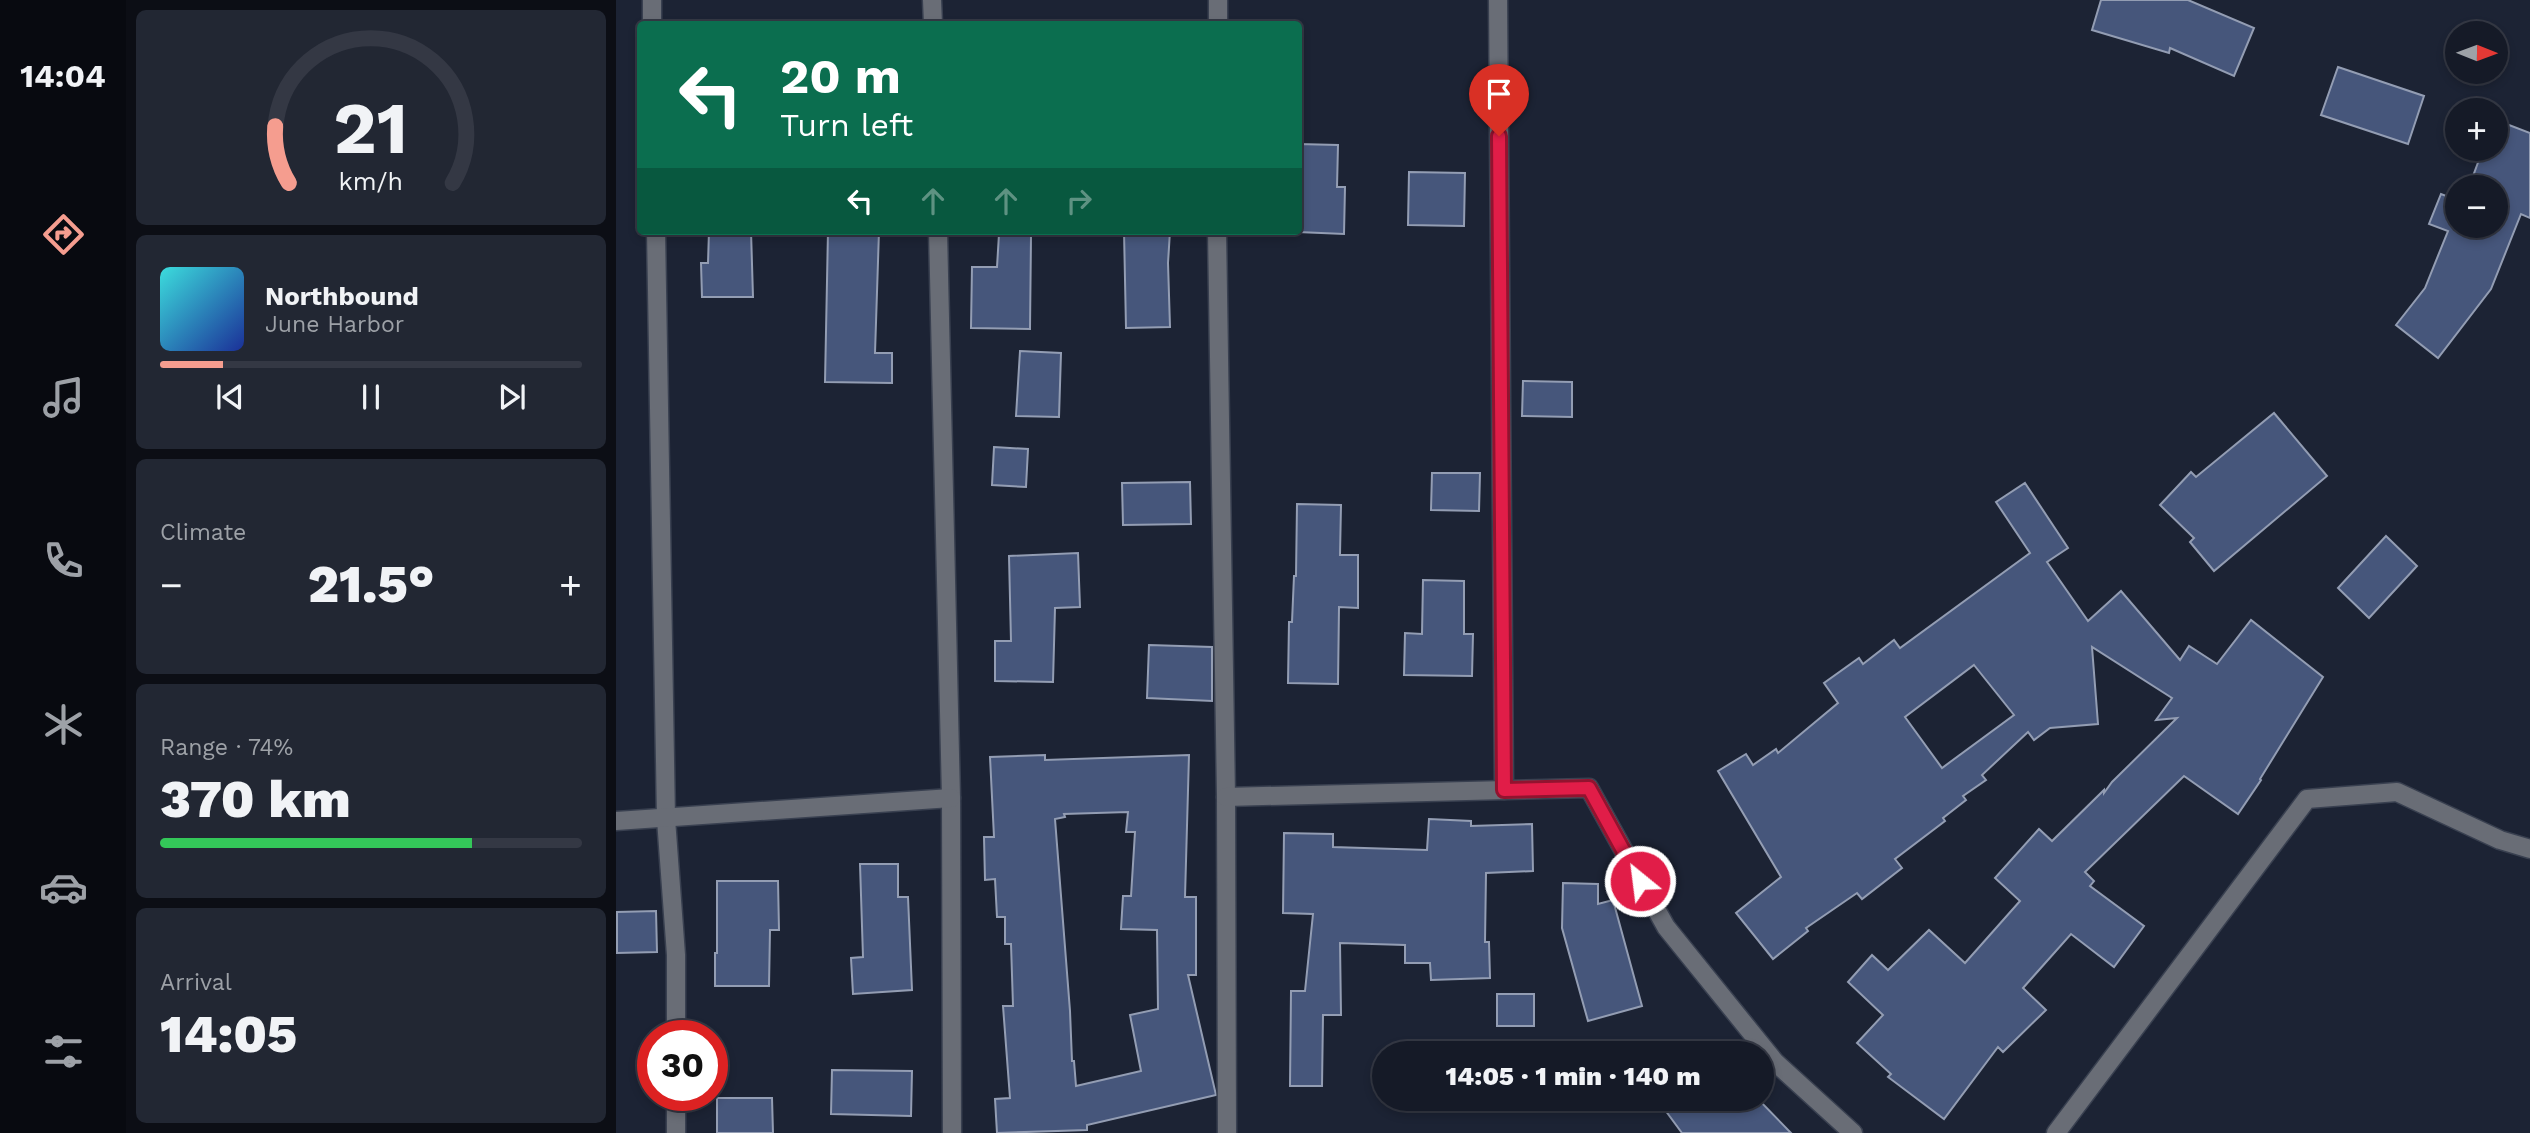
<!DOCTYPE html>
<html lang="en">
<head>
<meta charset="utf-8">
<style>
  body { margin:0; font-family:"Work Sans",sans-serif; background:#222733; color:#f1f3f6; height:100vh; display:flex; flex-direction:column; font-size:26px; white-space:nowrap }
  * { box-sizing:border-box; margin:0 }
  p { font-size:23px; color:#9da1a7 }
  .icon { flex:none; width:38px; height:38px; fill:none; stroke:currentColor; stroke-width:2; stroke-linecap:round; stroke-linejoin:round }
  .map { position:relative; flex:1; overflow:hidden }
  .panel { display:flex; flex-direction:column; gap:10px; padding:10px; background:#0c0e15; width:490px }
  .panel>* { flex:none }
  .top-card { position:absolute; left:21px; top:21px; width:665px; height:214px; border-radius:7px; box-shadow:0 4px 10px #0003,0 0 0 2px #343844; background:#0b6e4f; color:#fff; overflow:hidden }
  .needle { width:46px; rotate:91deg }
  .fabs { position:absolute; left:1829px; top:21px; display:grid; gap:14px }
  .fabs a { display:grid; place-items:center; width:63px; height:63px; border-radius:50%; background:#151a27; box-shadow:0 4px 10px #0003,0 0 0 2px #343844; font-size:35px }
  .speed { position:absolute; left:21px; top:1020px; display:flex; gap:14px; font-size:35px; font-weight:700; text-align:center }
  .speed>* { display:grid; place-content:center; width:91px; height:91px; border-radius:50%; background:#151a27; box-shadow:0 4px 10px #0003,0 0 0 2px #343844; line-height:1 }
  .speed .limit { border:10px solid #d22; background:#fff; color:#111 }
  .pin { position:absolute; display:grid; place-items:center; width:60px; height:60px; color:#fff; margin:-72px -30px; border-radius:50% 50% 50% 0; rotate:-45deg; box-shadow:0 0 7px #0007 }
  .pin .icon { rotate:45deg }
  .me { position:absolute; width:77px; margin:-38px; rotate:331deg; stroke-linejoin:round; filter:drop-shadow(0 0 5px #0008) }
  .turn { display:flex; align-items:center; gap:24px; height:147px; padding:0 28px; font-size:32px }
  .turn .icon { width:91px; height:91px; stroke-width:2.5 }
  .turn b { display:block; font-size:49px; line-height:60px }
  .lanes { display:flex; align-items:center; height:66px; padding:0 28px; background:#0003; justify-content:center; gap:35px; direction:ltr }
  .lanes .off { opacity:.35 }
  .big { font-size:52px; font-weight:800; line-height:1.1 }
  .panel .card { flex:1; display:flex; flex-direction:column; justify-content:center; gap:10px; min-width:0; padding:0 24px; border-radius:10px; background:#222733 }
  .panel .dial { align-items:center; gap:0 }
  .dial svg { height:182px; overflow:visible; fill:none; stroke:#343844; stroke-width:7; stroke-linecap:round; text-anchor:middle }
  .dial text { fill:#f1f3f6; stroke:none }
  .song { display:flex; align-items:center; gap:21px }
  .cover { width:84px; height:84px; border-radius:10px; background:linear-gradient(135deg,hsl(180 70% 55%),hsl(230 70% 35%)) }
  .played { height:7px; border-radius:4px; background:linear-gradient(90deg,#f59d8f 15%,#343844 15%) }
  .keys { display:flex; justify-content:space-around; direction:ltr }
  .heat { display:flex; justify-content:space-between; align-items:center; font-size:38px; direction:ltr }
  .charge { height:10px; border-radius:5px; background:linear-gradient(90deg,#34c759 74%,#343844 0) }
  .trip { position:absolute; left:756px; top:1041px; width:402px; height:70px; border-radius:35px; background:#151a27; box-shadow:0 4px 10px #0003,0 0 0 2px #343844; font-weight:800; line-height:70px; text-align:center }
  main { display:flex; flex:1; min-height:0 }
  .menu { display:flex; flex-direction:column; width:126px; justify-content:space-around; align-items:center; background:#080a10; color:#9da1a7 }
  .menu .icon { width:49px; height:49px }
  .menu .on { color:#f59d8f }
  .menu b { font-size:32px; color:#f1f3f6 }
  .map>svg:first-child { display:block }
</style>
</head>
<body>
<main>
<nav class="menu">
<b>14:04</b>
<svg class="icon on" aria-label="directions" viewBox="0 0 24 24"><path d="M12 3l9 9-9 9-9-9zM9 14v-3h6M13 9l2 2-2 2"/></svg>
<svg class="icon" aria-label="music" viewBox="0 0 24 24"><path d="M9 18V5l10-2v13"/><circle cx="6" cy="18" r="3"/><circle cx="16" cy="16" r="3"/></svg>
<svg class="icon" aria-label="phone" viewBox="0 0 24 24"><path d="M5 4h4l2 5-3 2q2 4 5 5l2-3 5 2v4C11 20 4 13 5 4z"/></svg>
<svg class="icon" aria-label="climate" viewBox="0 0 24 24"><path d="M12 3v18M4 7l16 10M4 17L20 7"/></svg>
<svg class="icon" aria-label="car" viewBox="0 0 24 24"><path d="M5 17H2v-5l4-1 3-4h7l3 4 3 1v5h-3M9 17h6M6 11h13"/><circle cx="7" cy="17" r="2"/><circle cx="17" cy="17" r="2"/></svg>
<svg class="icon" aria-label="filters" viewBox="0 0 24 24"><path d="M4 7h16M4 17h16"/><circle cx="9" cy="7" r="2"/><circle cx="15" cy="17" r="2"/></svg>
</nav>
<section class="panel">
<div class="card dial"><svg viewBox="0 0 100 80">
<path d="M14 69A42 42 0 1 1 86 69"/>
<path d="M14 69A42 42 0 0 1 8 44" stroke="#f59d8f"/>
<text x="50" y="56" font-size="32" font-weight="700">21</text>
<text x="50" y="72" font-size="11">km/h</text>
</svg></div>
<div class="card">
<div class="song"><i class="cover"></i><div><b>Northbound</b><p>June Harbor</p></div></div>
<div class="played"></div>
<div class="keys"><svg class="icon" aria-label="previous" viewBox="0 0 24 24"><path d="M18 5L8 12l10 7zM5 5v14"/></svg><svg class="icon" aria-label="pause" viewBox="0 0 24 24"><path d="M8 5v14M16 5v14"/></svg><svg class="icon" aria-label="next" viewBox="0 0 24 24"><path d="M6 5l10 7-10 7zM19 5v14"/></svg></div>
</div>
<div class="card"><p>Climate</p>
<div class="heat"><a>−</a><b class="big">21.5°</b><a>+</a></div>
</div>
<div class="card"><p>Range · 74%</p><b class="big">370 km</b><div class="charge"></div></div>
<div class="card"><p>Arrival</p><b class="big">14:05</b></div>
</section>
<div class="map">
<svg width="1914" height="1133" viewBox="0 0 1914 1133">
  <rect width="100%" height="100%" fill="#1c2334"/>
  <!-- building -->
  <g fill="#46567b" stroke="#939db3" stroke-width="2" fill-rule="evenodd">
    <polygon points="1485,0 1572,0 1638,28 1618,76 1554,48 1553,53 1476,30"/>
    <polygon points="1722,67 1808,96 1792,144 1705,115"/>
    <polygon points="1880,120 1914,133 1914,218 1905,214 1875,289 1822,358 1780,325 1809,288 1832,231 1813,224 1825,194 1841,200 1841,226 1880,226 1880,187 1853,187 1867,149 1880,149"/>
    <polygon points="682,144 722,145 721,187 729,187 728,234 682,232"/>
    <polygon points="793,172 849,173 848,226 792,225"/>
    <polygon points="93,231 135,231 137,297 86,297 85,263 92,263"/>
    <polygon points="212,231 263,231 259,353 276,353 276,383 209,382"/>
    <polygon points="508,231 554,231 552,263 554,327 510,328"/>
    <polygon points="383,234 415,236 414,329 355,328 356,267 381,267"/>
    <polygon points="404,351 445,353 443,417 400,416"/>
    <polygon points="907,381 956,382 956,417 906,416"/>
    <polygon points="1658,413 1711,476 1598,571 1574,542 1578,538 1544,505 1575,472 1580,477"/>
    <polygon points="378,447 412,449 410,487 376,485"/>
    <polygon points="816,473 864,473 863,511 815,510"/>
    <polygon points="574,482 575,524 507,525 506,483"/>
    <path d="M1409,483L1452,548L1431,562L1472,621L1505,591L1564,660L1573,646L1601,664L1635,620L1707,677L1644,779L1645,780L1622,814L1568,776L1469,872L1478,881L1474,886L1528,926L1498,967L1455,934L1407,988L1430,1010L1387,1052L1382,1047L1328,1119L1272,1077L1275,1074L1241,1043L1267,1015L1232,982L1256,955L1272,970L1313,930L1349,963L1404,901L1379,878L1423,829L1436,841L1488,790V793L1496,782L1561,718L1540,720L1556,698L1476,647L1482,724L1434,728L1418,740L1412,732L1366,775L1370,780L1347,796L1350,800L1327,818L1329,821L1279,859L1286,868L1246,899L1241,893L1190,928L1192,931L1157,959L1120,913L1165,877L1102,771L1130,754L1137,765L1160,749L1162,753L1222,703L1208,683L1243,658L1247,664L1278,640L1284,648L1414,553L1380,502ZM1358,665L1398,715L1326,768L1289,717Z"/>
    <polygon points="681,504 725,505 724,555 742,555 742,608 723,607 722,684 672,683 673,622 676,622 678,576 680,576"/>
    <polygon points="1770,536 1801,566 1753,618 1722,588"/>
    <polygon points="462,553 464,607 439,608 437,682 379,681 379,641 395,641 393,556"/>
    <polygon points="807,580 848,581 848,634 857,634 856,676 788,675 789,633 806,634"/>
    <polygon points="533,645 596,647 596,701 531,698"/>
    <path d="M429,755V760L573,755L569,897H580V975H572L600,1095L471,1125V1130L381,1133L379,1099L394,1098L387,1006H397L395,944H389V917H381L379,879L369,880L368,837H378L374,757ZM512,812L510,832H519L515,896H507L505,929L541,930L542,1009L514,1015L525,1071L460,1086L458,1061H456L454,1011L439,819L449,817L448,814Z"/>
    <polygon points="813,819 855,821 855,826 916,824 917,871 870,873 869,942 873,942 874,978 815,980 814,963 789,963 789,945 724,943 725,1015 707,1015 706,1086 674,1086 675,991 689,991 697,914 667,913 668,833 717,834 717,847 811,850"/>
    <polygon points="244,864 282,864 282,897 292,897 296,990 237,994 235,958 247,957"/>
    <polygon points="101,881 162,881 163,930 154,930 153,986 99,986 99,953 101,953"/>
    <polygon points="947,883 982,884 982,904 997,900 1026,1006 972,1021 946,928"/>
    <polygon points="40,911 41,952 1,953 1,912"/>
    <rect x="881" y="994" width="37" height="32"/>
    <polygon points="216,1070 296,1071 295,1116 215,1114"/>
    <polygon points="101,1098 156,1098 157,1133 101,1133"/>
    <polygon points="1041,1099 1142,1099 1175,1133 1066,1133"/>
  </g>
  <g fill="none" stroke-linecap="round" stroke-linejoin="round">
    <defs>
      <g id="minor">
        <polyline points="36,0 36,24"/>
        <polyline points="316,0 317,24"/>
        <polyline points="882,0 888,790"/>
        <polyline points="602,24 602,0"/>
        <polyline points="40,231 50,819 60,955 60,1036"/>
        <polyline points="322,231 335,798 336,1133"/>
        <polyline points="601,231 610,797 611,1133"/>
        <polyline points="610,797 973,788 1050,927 1159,1062 1237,1133"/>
        <polyline points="0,821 335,798"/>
        <polyline points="60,1096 60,1133"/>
        <polyline points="1440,1133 1691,799 1781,792 1884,840 1914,849"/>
      </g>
    </defs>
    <!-- minor casing -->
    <use href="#minor" stroke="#394050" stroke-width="21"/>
    <!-- minor -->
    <use href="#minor" stroke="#696d76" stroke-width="18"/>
  </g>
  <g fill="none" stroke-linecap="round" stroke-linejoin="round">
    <defs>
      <polyline id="route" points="883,136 888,790 973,788 1024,881"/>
    </defs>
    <!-- route casing -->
    <use href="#route" stroke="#92132f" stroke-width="18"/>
    <!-- route -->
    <use href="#route" stroke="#e11d48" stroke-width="12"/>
  </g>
</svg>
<div class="fabs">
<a><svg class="needle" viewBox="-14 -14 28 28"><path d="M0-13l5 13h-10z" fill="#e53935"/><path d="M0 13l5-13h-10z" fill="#9da1a7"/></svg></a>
<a>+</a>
<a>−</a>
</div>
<div class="speed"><div class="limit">30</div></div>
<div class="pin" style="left:883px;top:136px;background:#d93025"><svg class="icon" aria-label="arrive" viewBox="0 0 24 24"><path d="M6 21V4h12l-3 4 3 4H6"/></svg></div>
<svg class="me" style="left:1024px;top:881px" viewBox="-20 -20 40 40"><circle r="17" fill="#e11d48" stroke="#fff" stroke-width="3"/><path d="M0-11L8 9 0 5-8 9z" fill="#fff"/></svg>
<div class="trip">14:05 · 1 min · 140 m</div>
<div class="top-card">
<div class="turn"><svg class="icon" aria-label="left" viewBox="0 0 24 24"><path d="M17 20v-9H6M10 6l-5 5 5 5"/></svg><div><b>20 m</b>Turn left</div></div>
<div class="lanes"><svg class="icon" aria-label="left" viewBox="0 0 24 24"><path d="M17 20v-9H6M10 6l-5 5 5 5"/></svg><svg class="icon off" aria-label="ahead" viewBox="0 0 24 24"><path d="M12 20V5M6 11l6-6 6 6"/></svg><svg class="icon off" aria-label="ahead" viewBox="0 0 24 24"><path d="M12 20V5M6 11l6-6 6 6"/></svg><svg class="icon off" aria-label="right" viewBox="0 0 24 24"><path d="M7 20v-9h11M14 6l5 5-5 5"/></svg></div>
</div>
</div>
</main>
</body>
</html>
